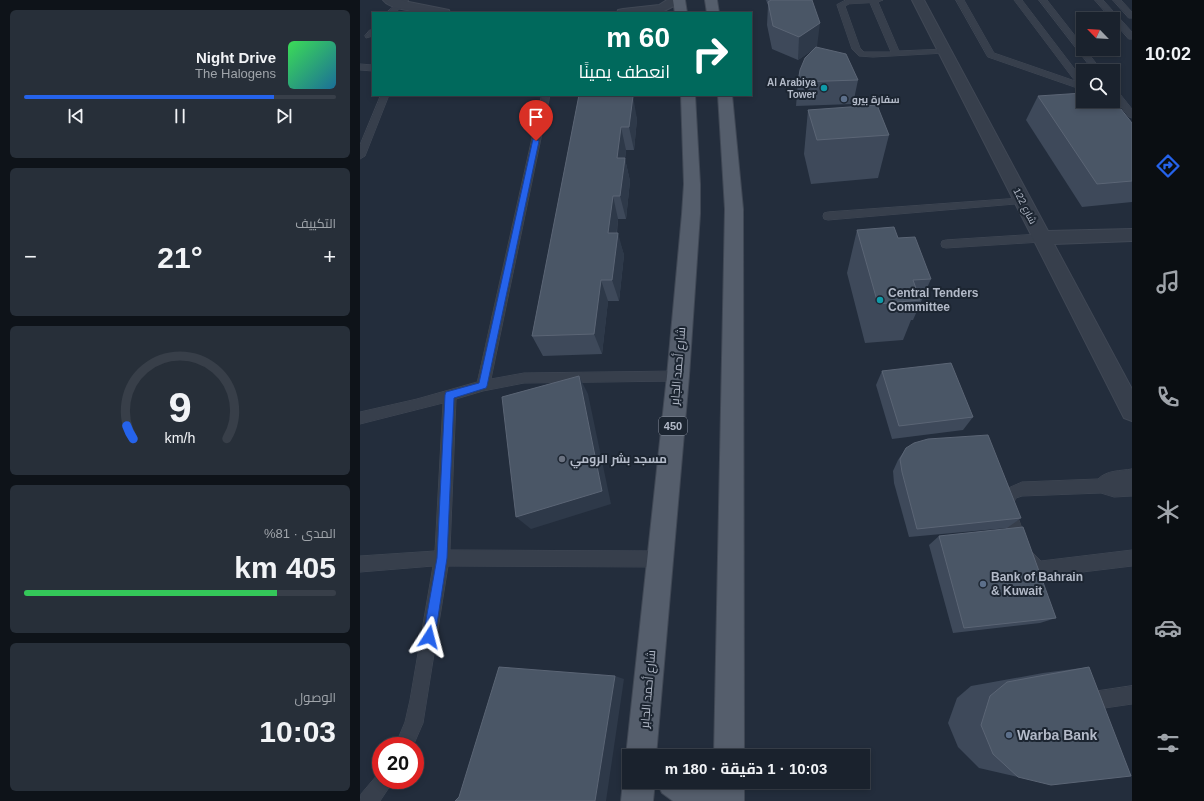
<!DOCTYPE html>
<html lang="ar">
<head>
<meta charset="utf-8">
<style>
  body { margin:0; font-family:Arial,Cairo,sans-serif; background:#272f39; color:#f1f3f6; direction:rtl; height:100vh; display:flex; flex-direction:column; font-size:15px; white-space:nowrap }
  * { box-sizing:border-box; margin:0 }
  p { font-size:13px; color:#9fa4aa }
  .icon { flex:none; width:22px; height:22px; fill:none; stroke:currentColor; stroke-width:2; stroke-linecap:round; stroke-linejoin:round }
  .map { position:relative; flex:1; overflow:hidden; direction:ltr }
  .details { display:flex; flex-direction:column; gap:10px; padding:10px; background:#0e1319; width:360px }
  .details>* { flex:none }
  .top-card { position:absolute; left:12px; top:12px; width:380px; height:84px; border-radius:0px; box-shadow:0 2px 6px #0003,0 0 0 1px #383f49; direction:rtl; background:#00695c; color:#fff; overflow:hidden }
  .needle { width:26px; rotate:295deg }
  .controls { position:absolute; left:716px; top:12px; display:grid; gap:8px }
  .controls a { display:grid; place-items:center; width:44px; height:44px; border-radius:0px; background:#1a222d; box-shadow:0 2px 6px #0003,0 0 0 1px #383f49; font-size:20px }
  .speed { position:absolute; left:12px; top:737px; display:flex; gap:8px; font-size:20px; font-weight:700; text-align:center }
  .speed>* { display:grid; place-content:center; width:52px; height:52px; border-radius:50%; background:#1a222d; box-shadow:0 2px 6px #0003,0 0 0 1px #383f49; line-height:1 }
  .speed .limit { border:6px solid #d22; background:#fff; color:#111 }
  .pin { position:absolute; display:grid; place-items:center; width:34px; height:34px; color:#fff; margin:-41px -17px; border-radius:50% 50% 50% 0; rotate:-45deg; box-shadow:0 0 4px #0007 }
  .pin .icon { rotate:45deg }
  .me { position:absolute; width:44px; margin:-22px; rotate:9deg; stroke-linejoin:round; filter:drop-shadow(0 0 3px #0008) }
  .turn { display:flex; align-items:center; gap:14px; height:84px; padding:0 16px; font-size:18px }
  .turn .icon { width:52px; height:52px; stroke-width:2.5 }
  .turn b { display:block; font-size:28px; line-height:34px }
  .big { font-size:30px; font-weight:700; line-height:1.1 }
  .details .tile { flex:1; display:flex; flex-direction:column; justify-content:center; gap:6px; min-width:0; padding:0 14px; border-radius:6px; background:#272f39 }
  .details .dial { align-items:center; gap:0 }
  .dial svg { height:104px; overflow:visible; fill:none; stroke:#383f49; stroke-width:7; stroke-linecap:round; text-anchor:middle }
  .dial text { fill:#f1f3f6; stroke:none }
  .song { display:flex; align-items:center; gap:12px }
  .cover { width:48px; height:48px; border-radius:6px; background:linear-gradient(135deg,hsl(130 70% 55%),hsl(200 70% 35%)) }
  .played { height:4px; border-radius:2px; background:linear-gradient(90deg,#2563eb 80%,#383f49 80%) }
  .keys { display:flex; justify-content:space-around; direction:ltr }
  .heat { display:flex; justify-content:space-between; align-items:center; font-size:22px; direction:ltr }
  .charge { height:6px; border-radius:3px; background:linear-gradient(90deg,#34c759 81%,#383f49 0) }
  .trip { position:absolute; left:262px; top:749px; width:248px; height:40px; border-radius:0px; background:#1a222d; box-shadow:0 2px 6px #0003,0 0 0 1px #383f49; font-weight:700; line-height:40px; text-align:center; direction:rtl }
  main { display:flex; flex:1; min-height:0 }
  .menu { display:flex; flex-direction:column; width:72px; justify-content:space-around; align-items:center; background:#0a0e12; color:#9fa4aa }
  .menu .icon { width:28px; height:28px }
  .menu .current { color:#2563eb }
  .menu b { font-size:18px; color:#f1f3f6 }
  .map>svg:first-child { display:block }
</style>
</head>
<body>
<main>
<nav class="menu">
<b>10:02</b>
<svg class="icon current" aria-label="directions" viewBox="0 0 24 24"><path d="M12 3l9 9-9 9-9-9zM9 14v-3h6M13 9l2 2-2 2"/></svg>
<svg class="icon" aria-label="music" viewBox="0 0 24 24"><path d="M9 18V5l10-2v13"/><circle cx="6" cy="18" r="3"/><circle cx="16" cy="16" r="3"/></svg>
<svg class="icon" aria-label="phone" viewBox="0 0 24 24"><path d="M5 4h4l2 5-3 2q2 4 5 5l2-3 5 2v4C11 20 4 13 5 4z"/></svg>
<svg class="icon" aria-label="climate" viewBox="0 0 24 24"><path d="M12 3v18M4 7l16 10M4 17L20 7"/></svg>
<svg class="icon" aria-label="car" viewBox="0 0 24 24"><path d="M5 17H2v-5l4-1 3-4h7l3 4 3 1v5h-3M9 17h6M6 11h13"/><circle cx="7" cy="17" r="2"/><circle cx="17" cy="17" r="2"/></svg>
<svg class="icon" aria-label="filters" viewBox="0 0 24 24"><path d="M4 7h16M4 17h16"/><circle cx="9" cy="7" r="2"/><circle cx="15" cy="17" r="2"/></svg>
</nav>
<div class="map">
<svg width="772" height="801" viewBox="0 0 772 801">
  <rect width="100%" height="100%" fill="#232d3c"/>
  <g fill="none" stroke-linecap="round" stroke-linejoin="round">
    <defs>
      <g id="lane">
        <polygon points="41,0 49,0 35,13 26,13"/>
        <path d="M486,0H523L518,2L539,51L585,49L589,51L585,53L513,57L499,56L492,49L477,5ZM510,3L531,52H504L500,48L485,6L489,4Z"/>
        <polygon points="596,0 604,0 634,53 715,81 654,0 662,0 723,80 723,90 628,57"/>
        <polygon points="679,0 687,0 723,46 723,49 725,49 742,71 734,71"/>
        <polygon points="735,0 743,0 772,32 772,39 769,39"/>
        <polygon points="753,0 761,0 772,12 772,18 769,18"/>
        <polygon points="10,30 13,30 13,36 6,38 5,36"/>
        <polygon points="0,64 13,65 13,71 0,70"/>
        <polygon points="753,88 756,89 772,109 772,118 769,117 753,97"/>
        <polygon points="21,95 29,95 5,156 0,159 0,145"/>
        <polygon points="182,95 190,95 131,379 164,373 318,371 322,372 324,376 322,380 318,381 164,383 123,391 96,399 90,550 300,551 305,554 308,559 305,564 300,567 88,566 63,723 53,746 35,746 45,722 50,700 73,566 0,572 0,556 75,551 83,403 0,424 0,412 57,399 117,382"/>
        <polygon points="663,198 668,201 667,203 468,220 464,219 463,216 464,213 468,212"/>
        <polygon points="681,234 685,235 686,238 685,241 681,242 586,248 582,247 581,244 582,241 586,240"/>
        <path d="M772,469V496L754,497L741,493L662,496L656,498L653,504L670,550L681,561L772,550V566L681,577C675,574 669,572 664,568C654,557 644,520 639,504L646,489L662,482L738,479C747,470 760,471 772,469Z"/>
        <polygon points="772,686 772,704 724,711 718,708 715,702 718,696 724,693"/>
        <polygon points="21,772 21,780 33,780 30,786 20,801 0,801 1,794 18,774"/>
      </g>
      <g id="street">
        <path d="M23,0H39L89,10L90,13C75,13 32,13 23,0Z"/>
        <polygon points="307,0 322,0 320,3 302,12 257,13 258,10 263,9 299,5"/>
        <polygon points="552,0 564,0 688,231 772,229 772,241 694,244 772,389 772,421 764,418"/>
      </g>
      <g id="primary">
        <polygon points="313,0 325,0 327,13 315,13"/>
        <polygon points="345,0 357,0 359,13 347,13"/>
        <polygon points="321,95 335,95 340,184 340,214 329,376 296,756 269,756 269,764 266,756 307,376 322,214 324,184"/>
        <polygon points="358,95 372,95 383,209 384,756 354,756 365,209"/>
        <polygon points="268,771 269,782 295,782 293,801 261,801 263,782"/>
        <polygon points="297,782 384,782 384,801 313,801 302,793"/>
      </g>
    </defs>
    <!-- lane casing -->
    <use href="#lane" stroke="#404855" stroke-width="1"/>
    <!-- street casing -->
    <use href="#street" stroke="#404855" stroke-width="2"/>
    <!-- primary casing -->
    <use href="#primary" stroke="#404855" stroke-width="2"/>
    <!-- lane -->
    <use href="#lane" fill="#373f4c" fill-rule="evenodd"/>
    <!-- street -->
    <use href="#street" fill="#373f4c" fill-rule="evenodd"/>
    <!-- primary -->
    <use href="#primary" fill="#555e6c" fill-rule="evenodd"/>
  </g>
  <!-- wall -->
  <g fill="#3e495a">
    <polygon points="406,0 452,0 457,47 498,80 493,104 436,106 438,82 454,49 438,60 412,49 407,25 408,5"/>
    <polygon points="219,95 269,95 277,119 274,150 266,150 265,159 270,181 266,219 258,219 257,233 264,255 259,301 248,301 242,354 183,356 172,336"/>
    <polygon points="678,96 772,123 772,202 722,207 666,120"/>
    <polygon points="448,110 529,135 518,178 451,184 444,154"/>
    <polygon points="497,230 538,238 571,279 553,320 551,320 543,340 505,343 487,273"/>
    <polygon points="522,371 613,417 603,430 532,439 516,385"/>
    <polygon points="546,448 661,518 647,528 549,537 534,483 533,471 538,460"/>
    <polygon points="579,536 696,618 680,623 593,633 569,545"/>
    <polygon points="729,667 658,777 619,768 598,747 588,723 597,698 611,686 683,673"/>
  </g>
  <!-- shaded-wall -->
  <g fill="#2e3949">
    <polygon points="460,23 457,47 438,60 439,37"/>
    <polygon points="273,96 277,119 274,150 269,127"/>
    <polygon points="261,127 266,150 265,159 270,181 266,219 260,196 257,158"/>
    <polygon points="253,196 258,219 254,255 248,233"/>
    <polygon points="258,233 264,255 259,301 252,280"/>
    <polygon points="241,280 248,301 242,354 234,334"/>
    <polygon points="219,376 228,394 251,504 171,529 156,517"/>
    <polygon points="255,676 264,679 246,801 235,801"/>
  </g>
  <!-- building -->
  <g fill="#4a5666" stroke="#5b6575">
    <polygon points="411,0 452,0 460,23 439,37 413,26 408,2"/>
    <polygon points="456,47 486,54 498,80 438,82 440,70 445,58"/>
    <polygon points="723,93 723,101 753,101 753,99 772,123 772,181 737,184 678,96"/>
    <polygon points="219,95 261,95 261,96 273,96 269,127 261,127 257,158 265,158 260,196 253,196 248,233 258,233 252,280 241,280 234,334 172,336"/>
    <polygon points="517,105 529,135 457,140 448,110"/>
    <polygon points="534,227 538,238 555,237 571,279 553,280 560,300 518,304 497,230"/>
    <polygon points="591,363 613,417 539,426 522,371"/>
    <polygon points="219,376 242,491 156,517 142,397"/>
    <polygon points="628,435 661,518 557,529 542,472 540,459 546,448 554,443 568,439"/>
    <polygon points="663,527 696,618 604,628 579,536"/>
    <polygon points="139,667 255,676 235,801 95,801 99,797"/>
    <polygon points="729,667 771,776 691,785 658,777 633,754 621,725 630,696 647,682"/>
  </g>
  <!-- route -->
  <polygon fill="#2563eb" stroke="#184099" points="173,139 179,141 127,386 126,388 94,398 87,558 75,637 73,641 69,643 65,641 63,637 77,558 85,395 86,392 119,383"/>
  <!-- markers -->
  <g fill="#0f9aa8" stroke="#1c2531" stroke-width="1.5">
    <circle cx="464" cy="88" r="4"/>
    <circle cx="520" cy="300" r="4"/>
  </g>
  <g fill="#5c6f8a" stroke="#1c2531" stroke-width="1.5">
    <circle cx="484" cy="99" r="4"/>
    <circle cx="623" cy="584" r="4"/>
    <circle cx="649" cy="735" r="4"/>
  </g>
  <circle fill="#6b7280" stroke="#1c2531" stroke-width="1.5" cx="202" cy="459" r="4"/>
  <g text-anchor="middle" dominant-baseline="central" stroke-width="4" stroke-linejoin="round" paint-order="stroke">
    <!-- far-poi labels -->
    <g font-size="10" font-weight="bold" fill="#b3bac8" stroke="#1c2531" text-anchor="end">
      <text x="456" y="82">Al Arabiya<tspan x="456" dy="12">Tower</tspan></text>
      <text x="492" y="99" text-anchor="start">سفارة بيرو</text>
    </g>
    <!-- far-street labels -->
    <g font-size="10" fill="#b3bac8" stroke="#1c2531">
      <text transform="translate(665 206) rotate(63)">شارع 122</text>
    </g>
    <!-- shield labels -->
    <rect fill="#1c2531" stroke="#868d9b" stroke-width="1" x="299" y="417" width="28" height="18" rx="3"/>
    <g font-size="11" font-weight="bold" fill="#b3bac8">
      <text x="313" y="426">450</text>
    </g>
    <!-- poi labels -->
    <g font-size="12" font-weight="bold" fill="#b3bac8" stroke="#1c2531" text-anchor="start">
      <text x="528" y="293">Central Tenders<tspan x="528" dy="14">Committee</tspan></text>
      <text x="210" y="459">مسجد بشر الرومي</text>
      <text x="631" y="577">Bank of Bahrain<tspan x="631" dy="14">&amp; Kuwait</tspan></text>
    </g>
    <!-- street labels -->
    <g font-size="12" fill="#b3bac8" stroke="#1c2531">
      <text transform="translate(318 366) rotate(-85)">شارع أحمد الجابر</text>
      <text transform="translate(288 689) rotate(-85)">شارع أحمد الجابر</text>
    </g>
    <!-- near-poi labels -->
    <g font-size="14" font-weight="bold" fill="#b3bac8" stroke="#1c2531" text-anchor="start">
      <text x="657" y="735">Warba Bank</text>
    </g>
  </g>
</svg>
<div class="controls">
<a><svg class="needle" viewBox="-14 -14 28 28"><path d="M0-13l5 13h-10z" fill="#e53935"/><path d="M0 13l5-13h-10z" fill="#9fa4aa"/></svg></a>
<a><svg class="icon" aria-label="search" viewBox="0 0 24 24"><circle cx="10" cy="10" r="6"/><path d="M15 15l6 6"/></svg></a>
</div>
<div class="speed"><div class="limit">20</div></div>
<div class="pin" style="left:176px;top:141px;background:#d93025"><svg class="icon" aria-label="arrive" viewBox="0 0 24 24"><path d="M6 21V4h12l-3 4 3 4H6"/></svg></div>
<svg class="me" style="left:69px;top:637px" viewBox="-20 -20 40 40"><path d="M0-17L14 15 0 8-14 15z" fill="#2563eb" stroke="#fff" stroke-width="4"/></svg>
<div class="trip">10:03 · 1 دقيقة · 180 m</div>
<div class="top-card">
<div class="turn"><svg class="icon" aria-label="right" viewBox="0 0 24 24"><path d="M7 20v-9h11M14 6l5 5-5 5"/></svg><div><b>60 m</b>انعطف يمينًا</div></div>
</div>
</div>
<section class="details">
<div class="tile">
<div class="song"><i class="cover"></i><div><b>Night Drive</b><p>The Halogens</p></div></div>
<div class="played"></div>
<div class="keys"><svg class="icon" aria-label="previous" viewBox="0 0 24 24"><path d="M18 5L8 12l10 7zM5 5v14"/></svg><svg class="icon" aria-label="pause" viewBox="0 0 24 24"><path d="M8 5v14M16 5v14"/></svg><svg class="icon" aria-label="next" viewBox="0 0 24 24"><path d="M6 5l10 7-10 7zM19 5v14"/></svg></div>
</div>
<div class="tile"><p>التكييف</p>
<div class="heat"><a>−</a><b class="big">21°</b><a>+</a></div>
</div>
<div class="tile dial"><svg viewBox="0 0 100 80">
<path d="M14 69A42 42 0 1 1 86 69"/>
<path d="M14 69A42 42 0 0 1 9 59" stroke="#2563eb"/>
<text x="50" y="56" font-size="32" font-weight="700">9</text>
<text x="50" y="72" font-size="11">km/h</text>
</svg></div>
<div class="tile"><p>المدى · 81%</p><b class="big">405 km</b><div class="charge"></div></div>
<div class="tile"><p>الوصول</p><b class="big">10:03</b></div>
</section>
</main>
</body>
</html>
